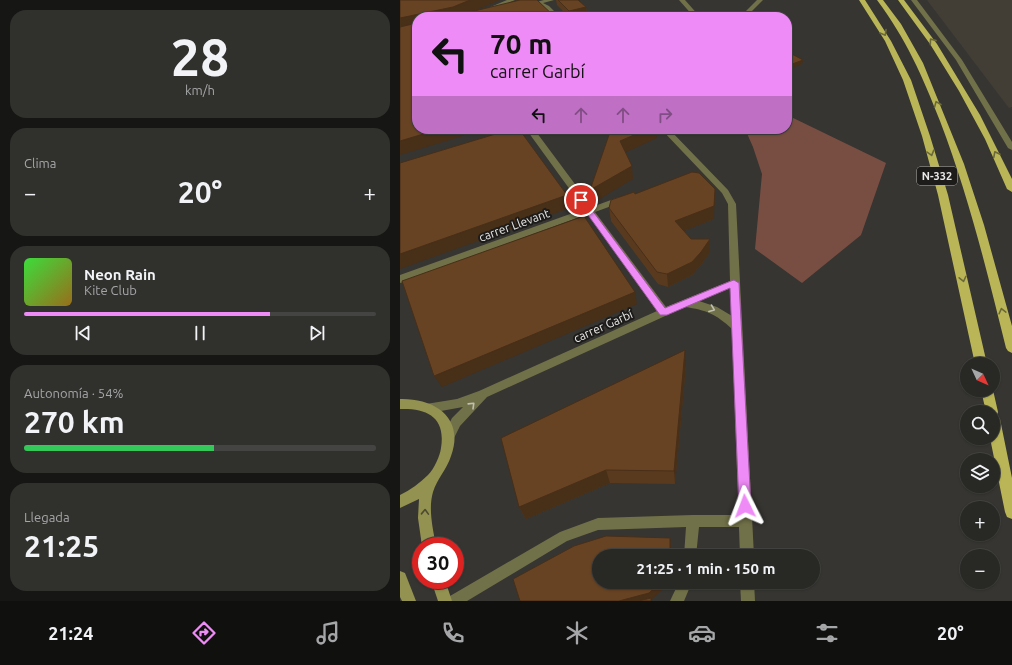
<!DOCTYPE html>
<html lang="es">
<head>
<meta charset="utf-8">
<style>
  body { margin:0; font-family:Ubuntu,sans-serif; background:#30302d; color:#f1f3f6; height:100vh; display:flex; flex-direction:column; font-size:15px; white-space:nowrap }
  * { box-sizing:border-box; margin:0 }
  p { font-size:13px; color:#a5a6a7 }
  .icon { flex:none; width:22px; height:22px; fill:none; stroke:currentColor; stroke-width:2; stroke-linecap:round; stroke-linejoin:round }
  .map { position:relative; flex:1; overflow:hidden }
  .sheet { display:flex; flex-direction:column; gap:10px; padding:10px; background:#161614; width:400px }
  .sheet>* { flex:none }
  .guide { position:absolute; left:12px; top:12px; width:380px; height:122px; border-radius:16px; box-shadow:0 1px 3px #0004,0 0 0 1px #444442; background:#ef8bf6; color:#111; overflow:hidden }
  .needle { width:26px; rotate:134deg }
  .fabs { position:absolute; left:560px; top:357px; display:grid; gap:8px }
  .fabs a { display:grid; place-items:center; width:40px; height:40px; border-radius:50%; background:#282825; box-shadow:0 1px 3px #0004,0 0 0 1px #444442; font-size:20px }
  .speed { position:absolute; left:12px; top:537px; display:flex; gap:8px; font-size:20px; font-weight:700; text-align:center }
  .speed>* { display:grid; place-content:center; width:52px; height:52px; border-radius:50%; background:#282825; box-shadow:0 1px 3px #0004,0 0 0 1px #444442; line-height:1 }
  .speed .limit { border:6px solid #d22; background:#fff; color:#111 }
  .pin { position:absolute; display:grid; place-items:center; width:34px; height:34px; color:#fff; margin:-17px; border:2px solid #fff; border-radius:50%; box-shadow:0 1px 4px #0007 }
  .me { position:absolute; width:44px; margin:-22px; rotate:357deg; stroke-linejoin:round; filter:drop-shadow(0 0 3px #0008) }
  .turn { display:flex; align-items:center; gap:14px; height:84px; padding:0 12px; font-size:18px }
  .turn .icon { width:52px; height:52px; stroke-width:2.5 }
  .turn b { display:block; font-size:28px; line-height:34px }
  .lanes { display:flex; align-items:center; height:38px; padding:0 12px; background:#0003; justify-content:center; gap:20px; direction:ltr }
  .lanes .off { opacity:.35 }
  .big { font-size:30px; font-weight:600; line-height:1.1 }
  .sheet .tile { flex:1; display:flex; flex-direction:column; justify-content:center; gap:6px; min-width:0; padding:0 14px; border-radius:16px; background:#30302d }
  .sheet .dial { align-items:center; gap:0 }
  .dial b { font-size:52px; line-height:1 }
  .song { display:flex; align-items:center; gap:12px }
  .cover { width:48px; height:48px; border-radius:6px; background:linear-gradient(135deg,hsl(120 70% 55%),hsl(40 70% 35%)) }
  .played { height:4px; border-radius:2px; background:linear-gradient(90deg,#ef8bf6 70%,#444442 70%) }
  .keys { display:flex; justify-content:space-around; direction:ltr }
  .heat { display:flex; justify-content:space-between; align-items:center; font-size:22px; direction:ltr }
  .charge { height:6px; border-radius:3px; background:linear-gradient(90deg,#34c759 54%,#444442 0) }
  .trip { position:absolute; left:192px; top:549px; width:228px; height:40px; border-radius:20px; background:#282825; box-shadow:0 1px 3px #0004,0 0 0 1px #444442; font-weight:600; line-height:40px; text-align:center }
  .dock { display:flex; height:64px; justify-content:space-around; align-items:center; background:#10100f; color:#a5a6a7 }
  .dock .icon { width:28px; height:28px }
  .dock .selected { color:#ef8bf6 }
  .dock b { font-size:18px; color:#f1f3f6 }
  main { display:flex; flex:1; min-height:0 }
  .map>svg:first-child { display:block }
</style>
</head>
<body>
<main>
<section class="sheet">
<div class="tile dial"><b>28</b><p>km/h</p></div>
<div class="tile"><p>Clima</p>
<div class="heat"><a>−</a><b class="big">20°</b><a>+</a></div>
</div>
<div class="tile">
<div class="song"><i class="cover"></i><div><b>Neon Rain</b><p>Kite Club</p></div></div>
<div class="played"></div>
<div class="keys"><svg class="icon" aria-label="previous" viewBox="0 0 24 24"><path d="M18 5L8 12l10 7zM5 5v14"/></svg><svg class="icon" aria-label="pause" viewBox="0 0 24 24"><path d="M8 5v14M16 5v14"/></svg><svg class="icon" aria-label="next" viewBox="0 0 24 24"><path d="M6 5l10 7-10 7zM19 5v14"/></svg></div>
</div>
<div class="tile"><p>Autonomía · 54%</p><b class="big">270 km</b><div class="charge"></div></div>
<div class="tile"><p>Llegada</p><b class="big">21:25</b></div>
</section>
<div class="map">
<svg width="612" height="601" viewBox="0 0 612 601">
  <rect width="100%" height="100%" fill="#363531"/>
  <!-- built -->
  <polygon fill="#423e36" points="527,0 612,0 612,107 609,108"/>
  <!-- green -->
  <polygon fill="#794e42" points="387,115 486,163 461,235 402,283 355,249 362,174 353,147 345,129 387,129"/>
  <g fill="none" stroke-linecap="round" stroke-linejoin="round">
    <!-- service -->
    <g fill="#717149" fill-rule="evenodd">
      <polygon points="293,515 346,515 350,517 352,521 350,525 346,527 299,527 296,556 284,556 286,527 198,530 167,541 67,601 48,601 50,596 160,532 198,518"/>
      <polygon points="279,582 292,582 284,601 270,601"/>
    </g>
    <!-- minor -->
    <g fill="#717149" fill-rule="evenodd">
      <polygon points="107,0 115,0 75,17 67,17"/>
      <path d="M144,0H154L143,3L149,6L160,17H154C145,8 140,4 128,7L125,5Z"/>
      <polygon points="279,0 285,0 300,17 294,17"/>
      <polygon points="357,0 363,0 346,17 340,17"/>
      <polygon points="511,0 517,0 562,60 612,142 612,150 608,148 556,60"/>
      <path d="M126,129H134L192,207L219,197H225L226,199L225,201L195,212L266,307L330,281L328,204L322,193L261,129H269L328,190L336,204L354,556H340L332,329C316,314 306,310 285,307L87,397L60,426L53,440L49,442L45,440L43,436L52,418L63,407L30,413L26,412L24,408L26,404L57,399L79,391L257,311L188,214L0,283V275L184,209ZM331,288L332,316L317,307L299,301Z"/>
      <polygon points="340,582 354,582 355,601 341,601"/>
    </g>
    <!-- secondary -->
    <g fill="#939251" fill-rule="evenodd">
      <path d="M0,399C35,398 65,418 51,456C47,469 37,479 33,492C28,509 33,529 36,546H22L18,518L19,499L0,508V495C10,490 20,483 28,475C34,469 40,456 41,448C46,417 27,408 0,409Z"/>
      <polygon points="0,571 5,573 16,601 2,601 0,597"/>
      <polygon points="31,580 45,580 52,601 38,601"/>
    </g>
    <!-- trunk -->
    <g fill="#bab657" fill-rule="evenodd">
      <polygon points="459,0 465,0 491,41 511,80 530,136 548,195 587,364 575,364 538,195 522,136 503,80 485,41"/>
      <path d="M477,0H483L501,24L523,63L564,164L584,225L612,326V353L608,351L606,348C587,271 568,194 540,121C522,75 506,39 477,0Z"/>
      <polygon points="498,0 504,0 537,44 580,115 612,179 612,192 607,189 585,139 559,91 530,44"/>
      <polygon points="581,390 593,390 598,412 597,415 600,419 612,478 612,519 607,517 605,512 590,438 593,438 593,412 586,412"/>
    </g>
  </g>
  <!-- wall -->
  <g fill="#593a1e">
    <polygon points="156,0 178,0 186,7 187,14 176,17 169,17 157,5"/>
    <polygon points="235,194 314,201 314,219 283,231 291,239 310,239 310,252 301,265 292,275 268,287 258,284 211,221 209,208"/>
    <polygon points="286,365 275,484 210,483 126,519 119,507"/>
  </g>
  <!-- shaded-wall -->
  <g fill="#482f18">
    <polygon points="70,0 100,0 59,17 17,17 17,27 0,31 0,18"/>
    <polygon points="186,7 187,14 176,17 170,17 169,11"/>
    <polygon points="403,60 402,64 387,70 387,66"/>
    <polygon points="40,129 86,129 0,155 0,141"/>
    <polygon points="248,129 256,129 257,138 222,154 220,141"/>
    <polygon points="232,166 233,179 193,203 190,190"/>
    <polygon points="315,189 314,219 276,234 275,221"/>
    <polygon points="167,195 170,208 0,269 0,254"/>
    <polygon points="310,239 310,252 301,265 292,275 268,287 267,274"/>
    <polygon points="235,292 237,304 42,387 34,376"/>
    <polygon points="285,350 286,365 275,484 274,471"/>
    <polygon points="206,470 210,483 126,519 119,507"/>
    <polygon points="270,538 271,547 271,556 270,556"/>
    <polygon points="261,582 271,582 251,600 248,601 219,601"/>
  </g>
  <!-- building -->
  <g fill="#674323" stroke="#482f18">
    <polygon points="0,0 70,0 53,7 0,18"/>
    <polygon points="120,0 137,0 155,17 70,17 66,13"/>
    <polygon points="158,0 178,0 186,7 169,11"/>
    <polygon points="17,23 17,129 40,129 0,141 0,27"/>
    <polygon points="390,53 403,60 387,66 387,54"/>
    <polygon points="112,129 119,129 167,195 0,254 0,163"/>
    <polygon points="211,129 248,129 220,141 232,166 190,190"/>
    <polygon points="292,172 299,173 315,189 314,206 275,221 291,239 310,239 301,252 292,262 267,274 257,272 209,208 211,200 234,192 235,194"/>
    <polygon points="184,216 235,292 34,376 2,281"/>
    <polygon points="285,350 274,471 206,470 119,507 101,438"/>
    <polygon points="206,536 270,538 270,556 199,556 199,582 261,582 249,593 219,601 120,601 113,579 174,546"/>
    <polygon points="251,598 251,601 238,601"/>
  </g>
  <!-- one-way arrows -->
  <defs><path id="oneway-chevron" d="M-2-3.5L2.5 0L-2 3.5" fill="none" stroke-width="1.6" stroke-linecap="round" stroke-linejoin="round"/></defs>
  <g stroke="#6c6939">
    <use href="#oneway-chevron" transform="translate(484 33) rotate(60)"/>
    <use href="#oneway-chevron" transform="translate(532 41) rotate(-125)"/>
    <use href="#oneway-chevron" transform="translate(537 104) rotate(-112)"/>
    <use href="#oneway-chevron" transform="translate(531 153) rotate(74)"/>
    <use href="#oneway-chevron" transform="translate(596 154) rotate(-117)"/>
    <use href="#oneway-chevron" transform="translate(563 279) rotate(77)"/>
    <use href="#oneway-chevron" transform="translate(602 311) rotate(-104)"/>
  </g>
  <g stroke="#c0bfb0">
    <use href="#oneway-chevron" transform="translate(312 309) rotate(21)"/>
    <use href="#oneway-chevron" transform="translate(72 405) rotate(-44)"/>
  </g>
  <use stroke="#4c4b31" href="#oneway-chevron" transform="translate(25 512) rotate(-88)"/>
  <!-- route -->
  <polygon fill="#ef8bf6" stroke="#9b5aa0" points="181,197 183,198 265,308 331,281 334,280 339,283 351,506 350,510 345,512 341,510 339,506 330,288 267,315 260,315 178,201 178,198"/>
  <g text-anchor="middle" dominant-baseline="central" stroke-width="4" stroke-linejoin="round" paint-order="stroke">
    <!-- shield labels -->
    <rect fill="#1d1c1b" stroke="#acacaa" stroke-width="1" x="517" y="167" width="40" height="18" rx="3"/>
    <g font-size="11" font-weight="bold" fill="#eae9e7">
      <text x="537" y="176">N-332</text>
    </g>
    <!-- street labels -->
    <g font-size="12" fill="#eae9e7" stroke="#1d1c1b">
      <text transform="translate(114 225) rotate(-20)">carrer Llevant</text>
      <text transform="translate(203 326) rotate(-24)">carrer Garbí</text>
    </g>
  </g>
</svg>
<div class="fabs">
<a><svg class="needle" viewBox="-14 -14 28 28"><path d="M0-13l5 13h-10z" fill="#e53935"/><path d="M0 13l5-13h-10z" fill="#a5a6a7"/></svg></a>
<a><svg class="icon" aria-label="search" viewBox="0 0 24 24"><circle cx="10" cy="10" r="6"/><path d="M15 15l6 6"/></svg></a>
<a><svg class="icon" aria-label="layers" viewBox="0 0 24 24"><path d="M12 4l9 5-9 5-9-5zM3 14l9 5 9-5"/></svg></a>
<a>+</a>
<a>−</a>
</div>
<div class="speed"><div class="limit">30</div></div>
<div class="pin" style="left:181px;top:200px;background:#d93025"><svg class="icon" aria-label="arrive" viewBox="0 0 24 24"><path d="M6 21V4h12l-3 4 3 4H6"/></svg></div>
<svg class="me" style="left:345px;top:506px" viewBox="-20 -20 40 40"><path d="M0-17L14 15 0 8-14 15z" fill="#ef8bf6" stroke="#fff" stroke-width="4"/></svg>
<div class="trip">21:25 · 1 min · 150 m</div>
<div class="guide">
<div class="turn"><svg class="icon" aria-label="left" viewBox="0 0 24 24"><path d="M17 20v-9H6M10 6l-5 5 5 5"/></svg><div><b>70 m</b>carrer Garbí</div></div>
<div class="lanes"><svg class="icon" aria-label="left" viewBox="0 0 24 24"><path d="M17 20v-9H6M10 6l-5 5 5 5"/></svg><svg class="icon off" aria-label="ahead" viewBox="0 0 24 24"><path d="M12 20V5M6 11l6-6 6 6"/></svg><svg class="icon off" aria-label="ahead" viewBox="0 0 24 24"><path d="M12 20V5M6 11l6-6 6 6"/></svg><svg class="icon off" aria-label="right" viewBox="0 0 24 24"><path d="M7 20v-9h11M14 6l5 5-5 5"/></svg></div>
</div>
</div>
</main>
<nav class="dock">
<b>21:24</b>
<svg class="icon selected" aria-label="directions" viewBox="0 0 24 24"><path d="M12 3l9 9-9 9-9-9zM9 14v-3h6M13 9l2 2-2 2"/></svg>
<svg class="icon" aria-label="music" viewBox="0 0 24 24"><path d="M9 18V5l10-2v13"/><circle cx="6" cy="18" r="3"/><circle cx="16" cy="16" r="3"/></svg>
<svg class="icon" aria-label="phone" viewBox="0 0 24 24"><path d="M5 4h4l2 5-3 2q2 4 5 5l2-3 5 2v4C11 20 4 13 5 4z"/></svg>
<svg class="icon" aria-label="climate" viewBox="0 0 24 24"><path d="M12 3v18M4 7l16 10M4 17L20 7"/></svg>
<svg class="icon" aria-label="car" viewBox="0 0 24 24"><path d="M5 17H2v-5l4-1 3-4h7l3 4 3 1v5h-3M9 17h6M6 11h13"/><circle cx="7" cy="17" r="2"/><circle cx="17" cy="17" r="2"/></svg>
<svg class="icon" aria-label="filters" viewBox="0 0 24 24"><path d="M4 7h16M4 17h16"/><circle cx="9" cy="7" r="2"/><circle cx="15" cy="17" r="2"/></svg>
<b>20°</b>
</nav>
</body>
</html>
